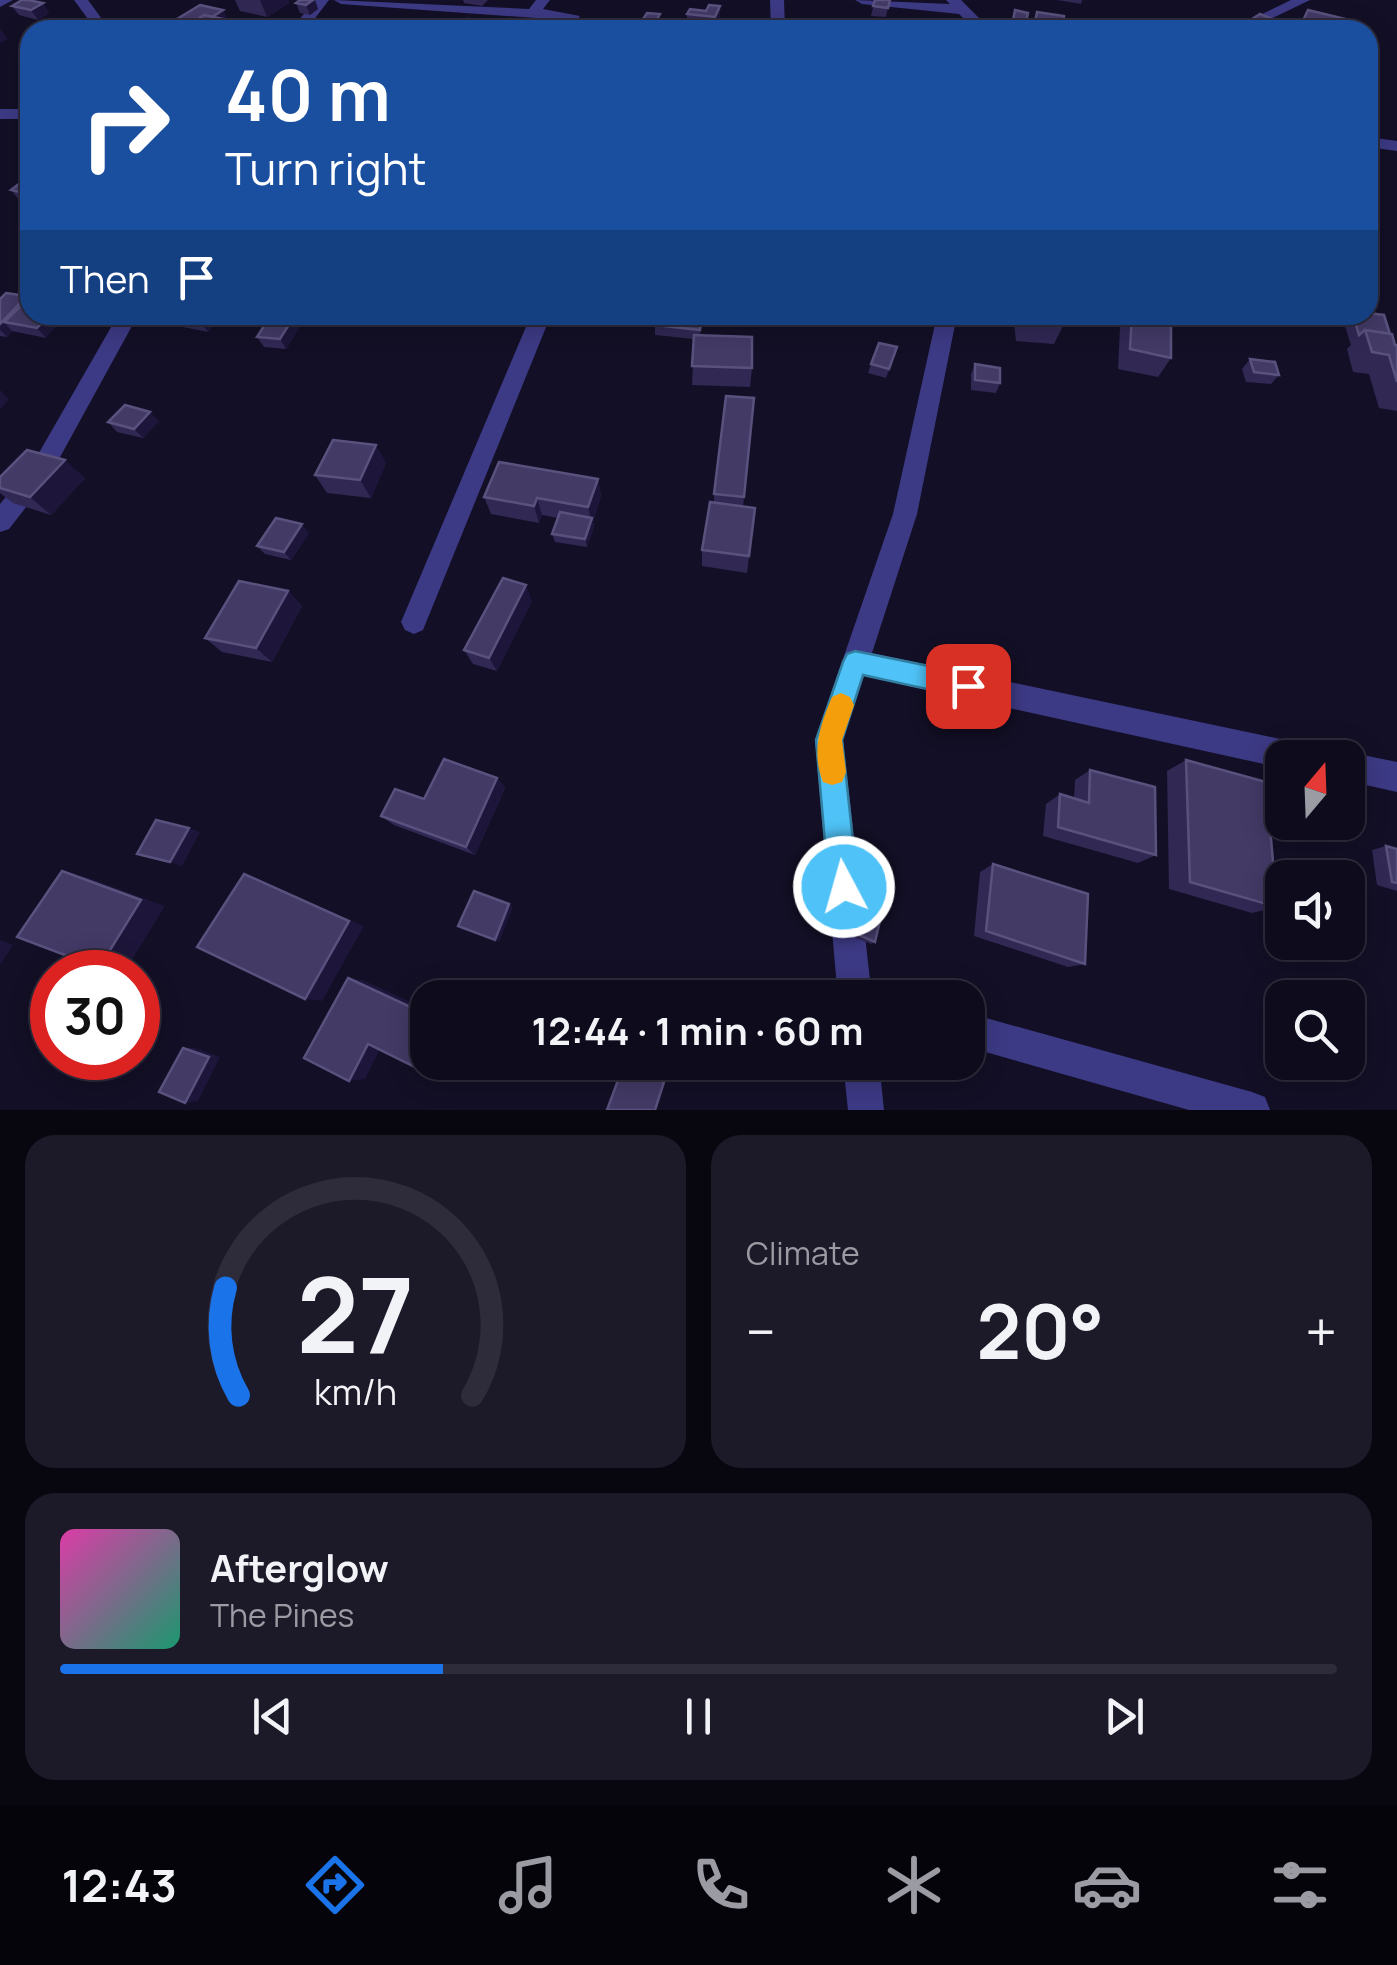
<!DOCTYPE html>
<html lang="en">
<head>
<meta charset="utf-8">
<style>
  body { margin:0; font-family:Manrope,sans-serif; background:#1c1929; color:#f1f3f6; height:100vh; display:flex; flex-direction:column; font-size:38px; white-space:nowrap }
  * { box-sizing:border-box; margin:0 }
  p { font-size:32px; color:#9b9ba3 }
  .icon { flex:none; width:55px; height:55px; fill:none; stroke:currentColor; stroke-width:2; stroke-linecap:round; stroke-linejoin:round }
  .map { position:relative; height:1110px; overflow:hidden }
  .side { display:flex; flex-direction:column; gap:25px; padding:25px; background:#08060f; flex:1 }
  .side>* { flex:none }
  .guide { position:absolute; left:20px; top:20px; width:1358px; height:305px; border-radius:30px; box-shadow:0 5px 25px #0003,0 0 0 2px #2e2b3b; background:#1a4fa0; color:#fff; overflow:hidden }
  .needle { width:65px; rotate:19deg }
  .fabs { position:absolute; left:1265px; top:740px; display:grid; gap:20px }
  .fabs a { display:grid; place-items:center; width:100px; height:100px; border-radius:20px; background:#0e0b1c; box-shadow:0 5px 25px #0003,0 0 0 2px #2e2b3b; font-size:50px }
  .speed { position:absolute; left:30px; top:950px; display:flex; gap:20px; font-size:50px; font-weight:700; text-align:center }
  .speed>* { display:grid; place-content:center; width:130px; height:130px; border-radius:50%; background:#0e0b1c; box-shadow:0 5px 25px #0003,0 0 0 2px #2e2b3b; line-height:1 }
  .speed .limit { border:15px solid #d22; background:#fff; color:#111 }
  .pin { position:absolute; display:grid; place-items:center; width:85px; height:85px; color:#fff; margin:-42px; border-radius:20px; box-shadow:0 5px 15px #0006 }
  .me { position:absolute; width:110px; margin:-55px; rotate:354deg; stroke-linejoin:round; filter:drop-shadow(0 0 8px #0008) }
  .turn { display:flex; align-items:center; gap:35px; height:210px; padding:0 40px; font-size:45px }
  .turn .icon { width:130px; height:130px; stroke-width:2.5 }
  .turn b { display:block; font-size:70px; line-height:85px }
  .then { display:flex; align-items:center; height:95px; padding:0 40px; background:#0003; gap:20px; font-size:38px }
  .big { font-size:75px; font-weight:700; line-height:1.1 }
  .side .card { flex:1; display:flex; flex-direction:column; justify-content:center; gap:15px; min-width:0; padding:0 35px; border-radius:30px; background:#1c1929 }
  .side .dial { align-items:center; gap:0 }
  .dial svg { height:260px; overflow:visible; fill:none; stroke:#2e2b3b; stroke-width:7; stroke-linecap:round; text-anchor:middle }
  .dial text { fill:#f1f3f6; stroke:none }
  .song { display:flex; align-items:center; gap:30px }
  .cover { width:120px; height:120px; border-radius:15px; background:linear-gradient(135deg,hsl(320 70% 55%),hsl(160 70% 35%)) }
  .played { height:10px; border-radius:5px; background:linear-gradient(90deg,#1a73e8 30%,#2e2b3b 30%) }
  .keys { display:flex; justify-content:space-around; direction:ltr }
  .heat { display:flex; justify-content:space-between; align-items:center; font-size:55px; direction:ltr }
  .side .tiles { flex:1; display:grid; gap:25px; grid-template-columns:1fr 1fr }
  .card:last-child { grid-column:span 2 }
  .trip { position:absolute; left:410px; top:980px; width:575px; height:100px; border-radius:30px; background:#0e0b1c; box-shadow:0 5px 25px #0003,0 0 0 2px #2e2b3b; font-weight:700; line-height:100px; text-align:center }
  .menu { display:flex; height:160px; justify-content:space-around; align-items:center; background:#06040b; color:#9b9ba3 }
  .menu .icon { width:70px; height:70px }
  .menu .on { color:#1a73e8 }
  .menu b { font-size:45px; color:#f1f3f6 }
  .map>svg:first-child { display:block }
</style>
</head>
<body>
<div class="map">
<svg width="1397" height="1110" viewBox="0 0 1397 1110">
  <rect width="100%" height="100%" fill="#130f26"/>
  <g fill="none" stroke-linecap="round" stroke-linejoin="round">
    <!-- street -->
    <g fill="#3d3a85" fill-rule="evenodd">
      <polygon points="0,0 13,0 0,7"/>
      <polygon points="74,0 88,0 110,30 96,30"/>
      <polygon points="315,0 329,0 306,30 291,30"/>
      <polygon points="334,0 529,9 536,0 550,0 543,9 580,16 572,30 558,30 564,20 341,4"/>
      <polygon points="770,0 784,0 785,30 771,30"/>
      <polygon points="855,0 950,4 946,0 961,0 991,30 976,30 959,14 862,4"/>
      <polygon points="1291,0 1310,0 1248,30 1229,30"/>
      <rect x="0" y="109" width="30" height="10"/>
      <polygon points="1368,137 1397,141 1397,151 1368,147"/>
      <polygon points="118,315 138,315 48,479 9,529 0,532 0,504 32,465"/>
      <polygon points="531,315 551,315 423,630 414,634 405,630 401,622"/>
      <polygon points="937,315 957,315 917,514 872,653 1304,744 1314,748 1318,758 1282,758 1282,768 864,676 843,740 872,998 838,998 815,740 893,514"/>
      <polygon points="1348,752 1397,762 1397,792 1348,781 1348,758 1337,758"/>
      <polygon points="968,1013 1252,1092 1265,1097 1270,1110 1189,1110 968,1047"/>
      <polygon points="843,1062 879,1062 884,1110 848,1110"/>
    </g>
  </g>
  <!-- wall -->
  <g fill="#312854">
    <polygon points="235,0 288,0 289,3 267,17 240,11"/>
    <polygon points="300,0 315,0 318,9 310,15 300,13 296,3"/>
    <polygon points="463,0 488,0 482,6 464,3"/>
    <polygon points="875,0 888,7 886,17 871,16"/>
    <polygon points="1057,0 1082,0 1081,4"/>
    <polygon points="43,3 49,13 38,20 19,15 12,6"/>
    <polygon points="1015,10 1028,13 1024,30 1010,30"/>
    <polygon points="1308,10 1350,30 1296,30"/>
    <polygon points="1037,12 1063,27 1062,30 1032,30"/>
    <polygon points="647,13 660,24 657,30 644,30 643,19"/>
    <polygon points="687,14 720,16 715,27 687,24"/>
    <polygon points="177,19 228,19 242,23 245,30 182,30"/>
    <polygon points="30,177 30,203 19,200 11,190"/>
    <polygon points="29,298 46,338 12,331 7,337 0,336 0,299"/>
    <polygon points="157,315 222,315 208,332 163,323"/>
    <polygon points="271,315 303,315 305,318 286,349 264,347 257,337"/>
    <polygon points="702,315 700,335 752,368 750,387 692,385 694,339 655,335 655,325"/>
    <polygon points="1013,315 1062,315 1064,324 1054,344 1016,341"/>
    <polygon points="1127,315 1171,315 1171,358 1158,377 1118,369 1120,327"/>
    <polygon points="1348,315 1368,315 1390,334 1395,345 1397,345 1397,411 1379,408 1369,374 1353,372 1347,349 1351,345 1343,320"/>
    <polygon points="894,357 886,378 868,373 871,364"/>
    <polygon points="1250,359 1279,375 1271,384 1246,382 1242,369"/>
    <polygon points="975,364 1000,383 996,393 971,390 971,374"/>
    <polygon points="754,398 743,507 755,508 747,573 702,566 702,550 714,503 714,494"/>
    <polygon points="159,421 143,438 117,432 108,422"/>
    <polygon points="386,463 371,498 327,493 315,475"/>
    <polygon points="0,477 85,478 51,515 13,503 0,493"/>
    <polygon points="598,479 601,496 593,522 594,527 587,547 555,542 552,534 558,518 542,515 539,523 491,514 484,497"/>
    <polygon points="309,533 291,560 265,554 257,546"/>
    <polygon points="288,591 302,606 272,662 222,652 205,638"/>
    <polygon points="532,601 497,671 473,664 464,650"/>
    <polygon points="1186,760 1277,907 1252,913 1169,889 1167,771"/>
    <polygon points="1090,770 1156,855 1138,863 1043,836 1046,804 1060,794 1074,799 1075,780"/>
    <polygon points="497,778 505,788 475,855 394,825 381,816 424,799"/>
    <polygon points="1386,846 1397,849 1397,891 1377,885 1372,850"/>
    <polygon points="993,864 1085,964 1068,967 974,936 980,872"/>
    <polygon points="863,895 875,942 871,944 849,935 859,898"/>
  </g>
  <!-- shaded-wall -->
  <g fill="#1d163a">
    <polygon points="260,0 288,0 289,3 267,17"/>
    <polygon points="313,0 315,0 318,9 310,15 306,5"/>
    <polygon points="43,3 49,13 38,20 31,10"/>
    <polygon points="720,6 720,16 715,27 715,17"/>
    <polygon points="223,10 228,19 212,30 200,25"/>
    <polygon points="660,14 660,24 656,30 656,21"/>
    <polygon points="483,20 484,30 477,30"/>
    <polygon points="1275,20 1269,30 1259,30"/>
    <polygon points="242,23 245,30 233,30"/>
    <polygon points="0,29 8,39 0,43"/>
    <polygon points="30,187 30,202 23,193"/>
    <polygon points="27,296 30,299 4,322 12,331 7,337 0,330 0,324"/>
    <polygon points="49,315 67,315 46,338 37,328"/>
    <polygon points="196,315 222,315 208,332"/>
    <polygon points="295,315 303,315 305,318 286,349 280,339"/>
    <polygon points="0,390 9,399 0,410"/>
    <polygon points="150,412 159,421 143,438 134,429"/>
    <polygon points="376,445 386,463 371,498 360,480"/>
    <polygon points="65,460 85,478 51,515 30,497"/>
    <polygon points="598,479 601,496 593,522 594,527 587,547 585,539 591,520 588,507"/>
    <polygon points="537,498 542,515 539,523 534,506"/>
    <polygon points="302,524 309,533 291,560 284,552"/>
    <polygon points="526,585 532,601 497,671 489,658"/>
    <polygon points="288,591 302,606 272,662 256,648"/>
    <polygon points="497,778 505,788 475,855 466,847"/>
    <polygon points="189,828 200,832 182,866 170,862"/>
    <polygon points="62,871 89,878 165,906 125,971 99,968"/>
    <polygon points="244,874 364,926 322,1001 305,999"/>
    <polygon points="509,904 513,907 499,942 495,940"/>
    <polygon points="0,940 13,945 0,965"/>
    <polygon points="348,978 363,980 428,1010 428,1015"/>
    <polygon points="428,1039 428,1062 429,1062 428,1066 415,1067"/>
    <polygon points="383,1043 365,1079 349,1081 368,1044"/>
    <polygon points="183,1048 195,1048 220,1057 198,1101 185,1103"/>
  </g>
  <!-- building -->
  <g fill="#433a66" stroke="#5a527e" stroke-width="2.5">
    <polygon points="22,0 28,0 43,3 31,10 12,6"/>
    <polygon points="300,0 313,0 306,5 296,3"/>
    <polygon points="875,0 890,0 888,8 873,6"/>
    <polygon points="200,5 223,10 212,17 204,15 193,23 177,19"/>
    <polygon points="709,5 720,6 715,17 687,14 690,9 706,11"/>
    <polygon points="1015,10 1028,13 1025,27 1012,25"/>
    <polygon points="1308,10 1354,21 1350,30 1329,30 1302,23"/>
    <polygon points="1037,12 1064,16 1063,27 1035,22"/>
    <polygon points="647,13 660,14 656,21 643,19"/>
    <polygon points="1260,14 1275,20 1259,30 1235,30"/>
    <polygon points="204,15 242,23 233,30 182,30"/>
    <polygon points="468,19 483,20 477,30 462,30"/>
    <polygon points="618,21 644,23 642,30 615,30"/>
    <polygon points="327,23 341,24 336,30 321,29"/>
    <polygon points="913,26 940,29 939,30 912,30"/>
    <polygon points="28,177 30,177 30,187 23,193 11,190"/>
    <polygon points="6,293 27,296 0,324 0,299"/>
    <polygon points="30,297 30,315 49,315 37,328 4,322"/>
    <polygon points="1368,313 1384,315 1390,334 1365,330 1359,335 1353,315 1368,315"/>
    <polygon points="271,315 295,315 280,339 257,337"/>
    <polygon points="657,315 702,315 700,330 655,325"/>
    <polygon points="1024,315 1062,315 1064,324 1025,321"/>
    <polygon points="1132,315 1171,315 1171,358 1130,349"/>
    <polygon points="1365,330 1392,334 1395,345 1397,345 1397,382 1389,355 1372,352"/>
    <polygon points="694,335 752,337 752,368 692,366"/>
    <polygon points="879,343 897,347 889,369 871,364"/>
    <polygon points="1250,359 1275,362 1279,375 1254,372"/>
    <polygon points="975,364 1000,368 1000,383 975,380"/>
    <polygon points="726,396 754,398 744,497 714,494"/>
    <polygon points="125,405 150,412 134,429 108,422"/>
    <polygon points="333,440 376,445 360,480 315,475"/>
    <polygon points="27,450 65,460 30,497 0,488 0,477"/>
    <polygon points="499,462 598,479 588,507 537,498 534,506 484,497"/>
    <polygon points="710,502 755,508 749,556 702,550"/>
    <polygon points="560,512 592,518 585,539 552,534"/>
    <polygon points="276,518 302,524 284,552 257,546"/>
    <polygon points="503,578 526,585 489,658 464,650"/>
    <polygon points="239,581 288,591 256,648 205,638"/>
    <polygon points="444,759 497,778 466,847 381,816 395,789 424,799"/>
    <polygon points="1186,760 1266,782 1277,907 1190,882"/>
    <polygon points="1090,770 1155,787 1156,855 1058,827 1060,794 1089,803"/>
    <polygon points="156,820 189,828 170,862 137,854"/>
    <polygon points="1386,846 1397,849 1397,883 1392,882"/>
    <polygon points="993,864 1088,894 1085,964 986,931"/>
    <polygon points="62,871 141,900 99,968 17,937"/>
    <polygon points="244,874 349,921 305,999 197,947"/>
    <polygon points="474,891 509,904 495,940 458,926"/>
    <polygon points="863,895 884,904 875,942 852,932"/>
    <polygon points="348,978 428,1015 428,1039 415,1067 368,1044 349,1081 304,1058"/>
    <polygon points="183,1048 209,1057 185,1103 159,1092"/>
    <polygon points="624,1064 664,1082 655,1110 607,1110"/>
  </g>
  <!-- route -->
  <polygon fill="#4fc3f7" stroke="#337fa1" stroke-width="2.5" points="855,651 968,674 976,678 980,686 976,694 968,698 863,675 842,740 858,887 854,897 844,902 834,897 829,887 816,740 843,662 847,654"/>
  <!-- slow -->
  <path fill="#f59e0b" d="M841,693L850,697L854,705L842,740L846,772L842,782L832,785L823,782C811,752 820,725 832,697Z"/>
</svg>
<div class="fabs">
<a><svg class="needle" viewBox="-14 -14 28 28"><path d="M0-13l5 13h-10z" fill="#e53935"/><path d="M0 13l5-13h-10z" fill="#9b9ba3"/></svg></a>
<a><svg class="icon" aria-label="sound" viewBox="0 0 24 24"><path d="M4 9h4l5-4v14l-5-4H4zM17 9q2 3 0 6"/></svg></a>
<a><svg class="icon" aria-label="search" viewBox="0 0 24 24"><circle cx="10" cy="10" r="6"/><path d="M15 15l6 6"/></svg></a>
</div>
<div class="speed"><div class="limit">30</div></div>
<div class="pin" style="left:968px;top:686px;background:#d93025"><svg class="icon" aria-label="arrive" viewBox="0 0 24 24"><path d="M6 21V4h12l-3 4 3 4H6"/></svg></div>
<svg class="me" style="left:844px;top:887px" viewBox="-20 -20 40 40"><circle r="17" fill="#4fc3f7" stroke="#fff" stroke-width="3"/><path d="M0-11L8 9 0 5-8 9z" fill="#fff"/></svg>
<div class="trip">12:44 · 1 min · 60 m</div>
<div class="guide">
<div class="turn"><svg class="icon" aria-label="right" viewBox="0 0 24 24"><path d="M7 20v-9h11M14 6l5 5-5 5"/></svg><div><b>40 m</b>Turn right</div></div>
<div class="then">Then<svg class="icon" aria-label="arrive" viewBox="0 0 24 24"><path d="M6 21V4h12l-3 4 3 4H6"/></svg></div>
</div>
</div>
<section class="side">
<div class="tiles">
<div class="card dial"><svg viewBox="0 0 100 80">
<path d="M14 69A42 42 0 1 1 86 69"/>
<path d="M14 69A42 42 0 0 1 10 36" stroke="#1a73e8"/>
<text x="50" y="56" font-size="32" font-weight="700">27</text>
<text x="50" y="72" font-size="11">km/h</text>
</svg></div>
<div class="card"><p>Climate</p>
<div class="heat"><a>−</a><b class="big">20°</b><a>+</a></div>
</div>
<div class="card">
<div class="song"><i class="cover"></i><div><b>Afterglow</b><p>The Pines</p></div></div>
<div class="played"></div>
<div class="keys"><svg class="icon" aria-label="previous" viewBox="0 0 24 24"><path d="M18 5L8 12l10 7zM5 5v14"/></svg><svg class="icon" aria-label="pause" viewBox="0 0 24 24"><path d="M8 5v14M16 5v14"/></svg><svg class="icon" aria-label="next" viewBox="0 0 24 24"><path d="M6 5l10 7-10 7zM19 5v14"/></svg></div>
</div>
</div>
</section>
<nav class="menu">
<b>12:43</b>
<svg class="icon on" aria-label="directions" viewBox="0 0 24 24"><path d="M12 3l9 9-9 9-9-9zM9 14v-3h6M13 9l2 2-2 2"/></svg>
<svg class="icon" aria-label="music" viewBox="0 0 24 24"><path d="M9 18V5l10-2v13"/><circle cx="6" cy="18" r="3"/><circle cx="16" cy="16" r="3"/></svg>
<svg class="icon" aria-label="phone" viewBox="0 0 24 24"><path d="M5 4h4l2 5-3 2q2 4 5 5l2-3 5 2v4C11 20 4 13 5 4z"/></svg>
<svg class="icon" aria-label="climate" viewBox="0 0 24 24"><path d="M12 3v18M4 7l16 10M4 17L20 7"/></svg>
<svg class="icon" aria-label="car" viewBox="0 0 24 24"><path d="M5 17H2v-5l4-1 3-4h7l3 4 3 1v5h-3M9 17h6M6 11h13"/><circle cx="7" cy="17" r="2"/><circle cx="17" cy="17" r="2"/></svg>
<svg class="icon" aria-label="filters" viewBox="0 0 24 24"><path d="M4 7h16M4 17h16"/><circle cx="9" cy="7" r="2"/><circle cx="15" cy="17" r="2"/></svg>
</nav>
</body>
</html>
